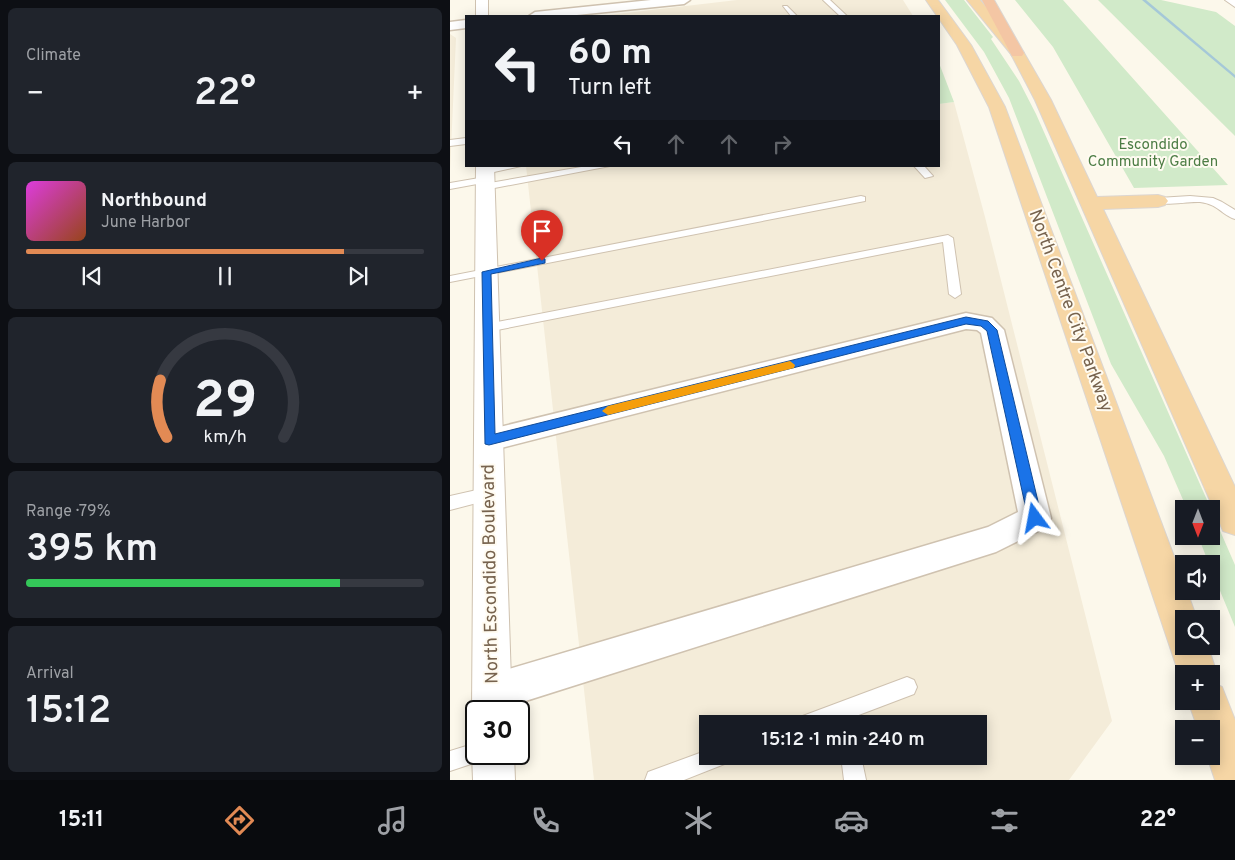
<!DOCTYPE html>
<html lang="en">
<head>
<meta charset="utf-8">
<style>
  body { margin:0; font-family:Overpass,sans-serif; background:#20242c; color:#f1f3f6; height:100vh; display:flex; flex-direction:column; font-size:19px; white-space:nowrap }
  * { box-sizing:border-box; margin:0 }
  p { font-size:16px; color:#9ea1a6 }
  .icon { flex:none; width:28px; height:28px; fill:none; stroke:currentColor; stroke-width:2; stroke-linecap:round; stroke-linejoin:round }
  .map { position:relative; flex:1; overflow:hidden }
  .drawer { display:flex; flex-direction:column; gap:8px; padding:8px; background:#0d0f14; width:450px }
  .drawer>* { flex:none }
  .hud { position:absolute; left:15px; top:15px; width:475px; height:152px; border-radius:0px; box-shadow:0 2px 12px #0003; background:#171b24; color:#f1f3f6; overflow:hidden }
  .needle { width:32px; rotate:180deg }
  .controls { position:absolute; left:725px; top:500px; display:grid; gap:10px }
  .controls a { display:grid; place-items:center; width:45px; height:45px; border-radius:0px; background:#171b24; box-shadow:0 2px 12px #0003; font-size:25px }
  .speed { position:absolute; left:15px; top:700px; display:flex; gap:10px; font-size:25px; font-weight:700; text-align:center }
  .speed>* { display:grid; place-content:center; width:65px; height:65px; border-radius:50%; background:#171b24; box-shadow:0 2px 12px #0003; line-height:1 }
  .speed .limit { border:2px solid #111; border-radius:8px; background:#fff; color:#111 }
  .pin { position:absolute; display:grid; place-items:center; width:42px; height:42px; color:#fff; margin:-51px -21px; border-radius:50% 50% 50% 0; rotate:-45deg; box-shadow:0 0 5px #0007 }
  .pin .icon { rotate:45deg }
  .me { position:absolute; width:55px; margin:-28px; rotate:347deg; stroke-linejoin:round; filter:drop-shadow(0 0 4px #0008) }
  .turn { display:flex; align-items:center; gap:18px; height:105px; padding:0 20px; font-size:22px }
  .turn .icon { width:65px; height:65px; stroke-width:2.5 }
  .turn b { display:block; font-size:35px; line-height:42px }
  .lanes { display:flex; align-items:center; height:48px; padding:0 20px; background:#0003; justify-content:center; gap:25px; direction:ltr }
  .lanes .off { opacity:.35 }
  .big { font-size:38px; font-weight:600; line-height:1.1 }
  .drawer .tile { flex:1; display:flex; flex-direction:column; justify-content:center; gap:8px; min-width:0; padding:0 18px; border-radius:8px; background:#20242c }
  .drawer .dial { align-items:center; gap:0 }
  .dial svg { height:130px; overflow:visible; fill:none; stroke:#363941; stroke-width:7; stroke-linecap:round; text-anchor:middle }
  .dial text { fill:#f1f3f6; stroke:none }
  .song { display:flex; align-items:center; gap:15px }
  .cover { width:60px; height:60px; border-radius:8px; background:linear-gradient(135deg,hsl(300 70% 55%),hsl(20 70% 35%)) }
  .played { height:5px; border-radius:2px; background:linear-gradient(90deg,#e28a54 80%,#363941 80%) }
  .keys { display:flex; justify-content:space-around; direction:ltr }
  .heat { display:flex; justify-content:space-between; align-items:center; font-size:28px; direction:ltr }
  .charge { height:8px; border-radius:4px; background:linear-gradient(90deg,#34c759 79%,#363941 0) }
  .trip { position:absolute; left:249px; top:715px; width:288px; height:50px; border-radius:0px; background:#171b24; box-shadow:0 2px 12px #0003; font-weight:600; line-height:50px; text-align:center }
  .dock { display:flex; height:80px; justify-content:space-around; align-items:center; background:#090b0e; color:#9ea1a6 }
  .dock .icon { width:35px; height:35px }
  .dock .current { color:#e28a54 }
  .dock b { font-size:22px; color:#f1f3f6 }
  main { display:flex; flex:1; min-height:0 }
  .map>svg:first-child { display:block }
</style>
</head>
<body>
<main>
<section class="drawer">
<div class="tile"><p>Climate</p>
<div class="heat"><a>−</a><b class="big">22°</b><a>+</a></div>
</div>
<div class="tile">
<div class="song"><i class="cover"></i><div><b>Northbound</b><p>June Harbor</p></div></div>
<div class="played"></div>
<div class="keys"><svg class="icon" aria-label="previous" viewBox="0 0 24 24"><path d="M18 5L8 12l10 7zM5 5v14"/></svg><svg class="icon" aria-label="pause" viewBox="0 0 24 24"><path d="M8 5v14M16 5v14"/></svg><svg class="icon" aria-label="next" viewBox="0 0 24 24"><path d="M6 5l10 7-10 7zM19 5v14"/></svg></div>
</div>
<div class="tile dial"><svg viewBox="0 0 100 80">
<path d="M14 69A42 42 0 1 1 86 69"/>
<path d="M14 69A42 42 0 0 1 10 34" stroke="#e28a54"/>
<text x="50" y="56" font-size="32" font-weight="700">29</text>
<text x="50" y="72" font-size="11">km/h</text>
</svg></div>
<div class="tile"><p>Range · 79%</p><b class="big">395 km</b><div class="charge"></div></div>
<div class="tile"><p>Arrival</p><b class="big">15:12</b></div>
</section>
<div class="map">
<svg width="785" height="780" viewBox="0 0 785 780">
  <rect width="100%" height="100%" fill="#fcf8eb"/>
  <!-- residential -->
  <g fill="#f4ecd9" fill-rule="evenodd">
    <polygon points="287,0 453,0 463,16 150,16"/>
    <polygon points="0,34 6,38 0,171"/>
    <path d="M504,102L535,217L662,721L619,780H144L76,166H489V104ZM258,724H528V756H258Z"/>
  </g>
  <!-- green -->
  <g fill="#d1eac9">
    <polygon points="495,0 514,0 543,37 541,39 569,81 586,114 761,509 737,509 714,456 661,364 559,98 534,52"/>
    <polygon points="565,0 613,0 778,185 684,188 603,47"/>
    <polygon points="648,0 711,0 766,12 785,26 785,136"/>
    <polygon points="489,63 504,102 489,104"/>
    <polygon points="761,510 785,565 785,627 761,569 761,564 759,564 748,536 761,536"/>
  </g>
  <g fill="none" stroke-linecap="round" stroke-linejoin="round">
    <!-- stream -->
    <polygon fill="#a5c8d8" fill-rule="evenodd" points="692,0 696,0 785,75 785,78"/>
    <defs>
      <g id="service">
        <polygon points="373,0 380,0 397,16 390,16"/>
        <polygon points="333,6 337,6 347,16 341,16"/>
        <polygon points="16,138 16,144 0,146 0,140"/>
        <polygon points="47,166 71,166 35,174 30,171"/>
        <polygon points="137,166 160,166 34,190 29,187 34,184"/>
        <polygon points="464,166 474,166 483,176 475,178"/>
        <polygon points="35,177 38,178 38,182 0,189 0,183"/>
        <polygon points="411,196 415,197 415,201 0,282 0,276"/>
        <path d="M740,196L763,198L772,202L785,210V219C772,215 768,204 750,202C739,201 710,207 703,201L708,198Z"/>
        <polygon points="498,235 503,238 511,294 505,298 499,294 493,242 37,332 31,328 37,324"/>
        <polygon points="40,487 46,488 48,493 46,498 0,510 0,496"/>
        <polygon points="457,677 464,680 467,687 464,694 385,724 347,724 350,717"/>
        <polygon points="26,743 26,754 36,754 33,760 0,771 0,751"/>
        <polygon points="258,750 258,756 280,756 277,763 234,780 195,780 198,772"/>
        <polygon points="391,756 411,756 416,780 394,780"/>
      </g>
      <g id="minor">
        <polygon points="201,0 240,0 234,4 117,16 79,16 85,12"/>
        <polygon points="16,20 16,28 0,30 0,22"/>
        <polygon points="516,313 542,318 554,330 601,518 596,527 546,552 44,711 29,706 23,693 29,680 42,674 538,527 568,512 531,333 527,330 516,329 39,451 29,448 25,440 29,432"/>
      </g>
      <g id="tertiary">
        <rect x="26" y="0" width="12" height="16"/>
        <polygon points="775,0 785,0 785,7"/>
        <polygon points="26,166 44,166 62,711 26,711 26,721 22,711"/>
        <polygon points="26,744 26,754 64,754 65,780 23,780 22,754"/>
      </g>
      <g id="trunk">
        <polygon points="476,0 488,0 521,45 555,107 734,583 734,591 737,591 747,619 734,619 734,646 758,646 767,674 763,683 772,687 785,720 785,780 765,780 757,756 761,756 761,729 748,729 738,701 761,701 761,674 734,674 734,686 729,674 539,107 507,45"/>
        <polygon points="517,0 530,0 574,53 601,100 647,197 708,195 715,197 718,201 715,205 708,207 653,209 785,487 785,535 773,531 769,521 585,100 561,54"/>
      </g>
      <polygon id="motorway" points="532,0 544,0 574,53 572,56 562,56"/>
    </defs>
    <!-- service casing -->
    <use href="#service" stroke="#cfc2b0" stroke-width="2"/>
    <!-- minor casing -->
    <use href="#minor" stroke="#cfc2b0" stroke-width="3"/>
    <!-- tertiary casing -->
    <use href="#tertiary" stroke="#cfc2b0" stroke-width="2"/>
    <!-- trunk casing -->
    <use href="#trunk" stroke="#dcd6d1" stroke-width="2"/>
    <!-- motorway casing -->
    <use href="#motorway" stroke="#dcd6d1" stroke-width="2"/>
    <!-- service -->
    <use href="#service" fill="#fff" fill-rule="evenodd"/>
    <!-- minor -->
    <use href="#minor" fill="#fff" fill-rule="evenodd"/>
    <!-- tertiary -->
    <use href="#tertiary" fill="#fff" fill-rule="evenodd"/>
    <!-- trunk -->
    <use href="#trunk" fill="#f6d6a5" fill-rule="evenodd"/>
    <!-- motorway -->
    <use href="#motorway" fill="#f4c6a4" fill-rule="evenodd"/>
  </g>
  <!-- route -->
  <polygon fill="#1a73e8" stroke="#114b97" points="92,258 95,259 95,263 41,274 45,434 516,317 538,321 547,330 592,518 590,522 580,522 578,518 537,331 531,326 516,324 39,445 35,444 32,272"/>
  <!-- slow -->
  <polygon fill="#f59e0b" points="340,361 345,365 344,368 158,415 152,411 158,406"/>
  <g text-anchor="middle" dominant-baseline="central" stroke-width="4" stroke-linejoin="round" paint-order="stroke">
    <!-- far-park labels -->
    <g font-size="15" fill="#4d7d45" stroke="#fffbf1">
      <text x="703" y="145">Escondido<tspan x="703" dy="17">Community Garden</tspan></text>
    </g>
    <!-- street labels -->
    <g font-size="18" fill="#77634e" stroke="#fffbf1">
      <text transform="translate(620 311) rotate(70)">North Centre City Parkway</text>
      <text transform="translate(41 574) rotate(-91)">North Escondido Boulevard</text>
    </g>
  </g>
</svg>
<div class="controls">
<a><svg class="needle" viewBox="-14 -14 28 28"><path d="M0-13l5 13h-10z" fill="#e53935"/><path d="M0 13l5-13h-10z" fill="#9ea1a6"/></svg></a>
<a><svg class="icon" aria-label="sound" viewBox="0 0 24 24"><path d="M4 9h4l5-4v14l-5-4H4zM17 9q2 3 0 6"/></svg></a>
<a><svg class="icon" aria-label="search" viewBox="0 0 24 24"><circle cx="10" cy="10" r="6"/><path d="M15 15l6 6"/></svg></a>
<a>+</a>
<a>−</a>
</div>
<div class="speed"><div class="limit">30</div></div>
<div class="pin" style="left:92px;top:261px;background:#d93025"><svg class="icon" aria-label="arrive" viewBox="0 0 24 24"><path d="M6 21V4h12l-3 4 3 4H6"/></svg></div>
<svg class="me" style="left:585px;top:518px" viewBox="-20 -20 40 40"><path d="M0-17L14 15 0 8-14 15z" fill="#1a73e8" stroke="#fff" stroke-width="4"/></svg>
<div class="trip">15:12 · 1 min · 240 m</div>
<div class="hud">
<div class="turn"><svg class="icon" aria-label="left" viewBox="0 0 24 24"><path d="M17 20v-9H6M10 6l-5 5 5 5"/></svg><div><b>60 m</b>Turn left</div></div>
<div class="lanes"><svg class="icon" aria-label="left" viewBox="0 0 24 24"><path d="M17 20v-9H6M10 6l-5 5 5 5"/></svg><svg class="icon off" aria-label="ahead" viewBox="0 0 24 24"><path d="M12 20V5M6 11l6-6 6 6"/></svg><svg class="icon off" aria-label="ahead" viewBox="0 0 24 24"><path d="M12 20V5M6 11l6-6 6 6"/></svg><svg class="icon off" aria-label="right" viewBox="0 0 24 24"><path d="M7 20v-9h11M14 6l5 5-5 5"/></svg></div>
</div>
</div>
</main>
<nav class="dock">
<b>15:11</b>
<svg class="icon current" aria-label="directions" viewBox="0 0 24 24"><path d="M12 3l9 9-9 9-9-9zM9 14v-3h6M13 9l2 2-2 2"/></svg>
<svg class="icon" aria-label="music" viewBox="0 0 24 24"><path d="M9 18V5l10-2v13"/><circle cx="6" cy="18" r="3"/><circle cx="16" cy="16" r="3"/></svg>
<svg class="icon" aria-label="phone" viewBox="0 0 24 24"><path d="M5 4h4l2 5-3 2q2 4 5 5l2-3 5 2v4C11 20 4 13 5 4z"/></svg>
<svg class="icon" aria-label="climate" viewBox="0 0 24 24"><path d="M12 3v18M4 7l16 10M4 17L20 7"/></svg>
<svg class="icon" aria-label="car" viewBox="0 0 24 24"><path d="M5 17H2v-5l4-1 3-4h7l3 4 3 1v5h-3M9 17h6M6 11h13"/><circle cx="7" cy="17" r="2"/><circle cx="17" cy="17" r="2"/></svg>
<svg class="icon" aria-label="filters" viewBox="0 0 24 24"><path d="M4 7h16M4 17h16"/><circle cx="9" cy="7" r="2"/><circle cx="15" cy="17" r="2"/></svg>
<b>22°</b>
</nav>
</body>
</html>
